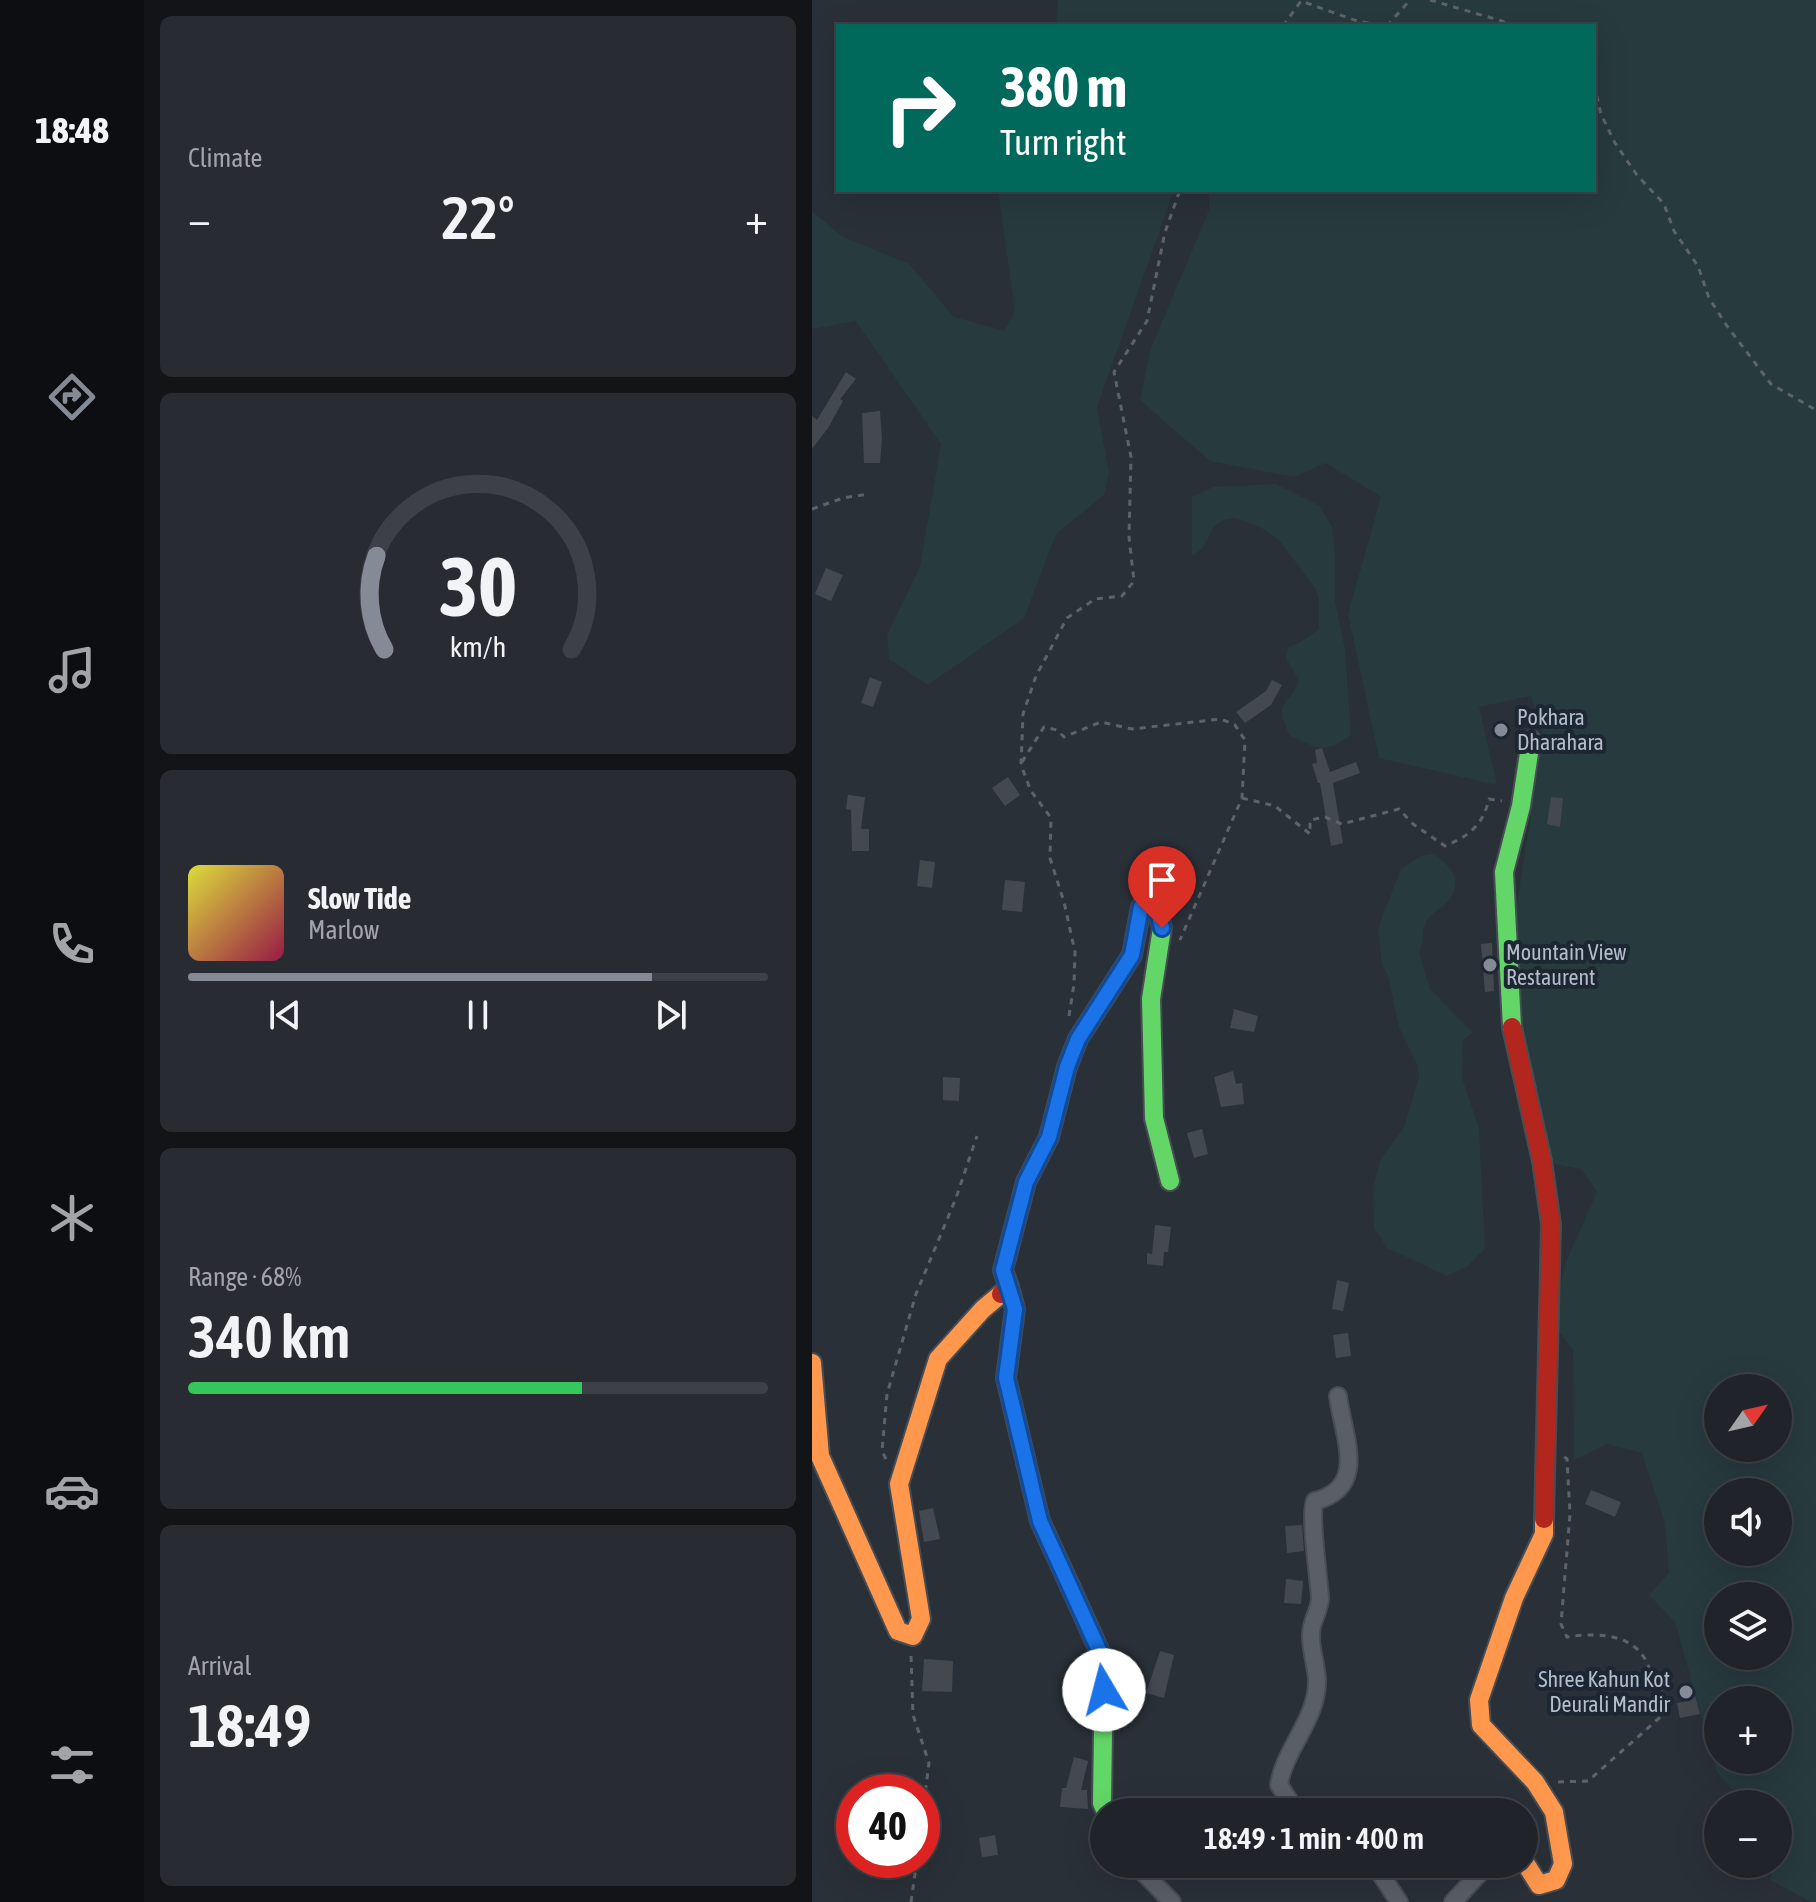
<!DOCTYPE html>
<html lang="en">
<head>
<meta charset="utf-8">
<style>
  body { margin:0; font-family:"Asap Condensed",sans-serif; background:#282c32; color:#f1f3f6; height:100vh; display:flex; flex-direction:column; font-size:30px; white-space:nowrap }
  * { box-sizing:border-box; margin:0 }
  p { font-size:26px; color:#a2a4a8 }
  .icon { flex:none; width:44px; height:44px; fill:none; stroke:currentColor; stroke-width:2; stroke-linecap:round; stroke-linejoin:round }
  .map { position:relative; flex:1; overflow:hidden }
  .side { display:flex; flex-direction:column; gap:16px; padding:16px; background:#121417; width:668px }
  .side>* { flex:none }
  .banner { position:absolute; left:24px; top:24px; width:760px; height:168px; border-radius:0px; box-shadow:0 8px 32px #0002,0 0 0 2px #3d4147; background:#00695c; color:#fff; overflow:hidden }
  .needle { width:52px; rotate:56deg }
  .controls { position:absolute; left:892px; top:1374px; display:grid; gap:16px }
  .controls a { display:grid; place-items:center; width:88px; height:88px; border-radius:50%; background:#20242a; box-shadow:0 8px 32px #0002,0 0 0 2px #3d4147; font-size:40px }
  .speed { position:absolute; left:24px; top:1774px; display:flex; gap:16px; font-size:40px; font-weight:700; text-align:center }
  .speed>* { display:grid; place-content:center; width:104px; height:104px; border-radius:50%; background:#20242a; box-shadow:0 8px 32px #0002,0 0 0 2px #3d4147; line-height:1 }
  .speed .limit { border:12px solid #d22; background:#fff; color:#111 }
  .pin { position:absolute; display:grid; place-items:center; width:68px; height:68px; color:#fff; margin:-82px -34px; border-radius:50% 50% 50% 0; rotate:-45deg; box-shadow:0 0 8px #0007 }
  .pin .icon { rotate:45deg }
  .me { position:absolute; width:88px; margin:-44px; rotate:352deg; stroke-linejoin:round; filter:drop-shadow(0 0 6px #0008) }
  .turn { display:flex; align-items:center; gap:28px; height:168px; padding:0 32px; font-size:36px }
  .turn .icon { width:104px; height:104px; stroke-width:2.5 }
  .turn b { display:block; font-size:56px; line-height:68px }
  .big { font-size:60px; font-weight:600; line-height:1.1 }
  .side .tile { flex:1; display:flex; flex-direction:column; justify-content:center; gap:12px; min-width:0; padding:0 28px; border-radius:12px; background:#282c32 }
  .side .dial { align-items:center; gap:0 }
  .dial svg { height:208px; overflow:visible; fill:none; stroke:#3d4147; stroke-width:7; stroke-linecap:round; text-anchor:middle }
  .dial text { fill:#f1f3f6; stroke:none }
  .song { display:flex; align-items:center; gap:24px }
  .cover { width:96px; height:96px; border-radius:12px; background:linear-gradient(135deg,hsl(60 70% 55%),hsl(340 70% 35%)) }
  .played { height:8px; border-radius:4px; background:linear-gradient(90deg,#848b96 80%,#3d4147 80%) }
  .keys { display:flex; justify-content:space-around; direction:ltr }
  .heat { display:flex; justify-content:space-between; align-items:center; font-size:44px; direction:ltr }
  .charge { height:12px; border-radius:6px; background:linear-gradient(90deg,#34c759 68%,#3d4147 0) }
  .trip { position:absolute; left:278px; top:1798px; width:448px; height:80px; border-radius:40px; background:#20242a; box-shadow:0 8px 32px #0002,0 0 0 2px #3d4147; font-weight:600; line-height:80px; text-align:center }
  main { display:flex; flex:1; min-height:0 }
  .dock { display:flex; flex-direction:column; width:144px; justify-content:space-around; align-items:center; background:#0d0e11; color:#a2a4a8 }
  .dock .icon { width:56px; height:56px }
  .dock .on { color:#848b96 }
  .dock b { font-size:36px; color:#f1f3f6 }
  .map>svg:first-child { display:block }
</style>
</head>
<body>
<main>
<nav class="dock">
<b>18:48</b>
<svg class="icon on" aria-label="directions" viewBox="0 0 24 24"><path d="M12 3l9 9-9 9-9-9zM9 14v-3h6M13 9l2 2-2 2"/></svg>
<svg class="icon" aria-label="music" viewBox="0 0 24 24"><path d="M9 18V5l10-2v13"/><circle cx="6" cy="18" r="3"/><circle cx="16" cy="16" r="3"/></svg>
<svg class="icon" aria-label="phone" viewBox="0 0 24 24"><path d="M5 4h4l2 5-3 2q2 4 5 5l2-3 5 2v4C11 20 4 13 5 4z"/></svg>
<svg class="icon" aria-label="climate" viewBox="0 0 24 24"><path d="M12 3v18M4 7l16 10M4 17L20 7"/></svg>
<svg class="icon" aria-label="car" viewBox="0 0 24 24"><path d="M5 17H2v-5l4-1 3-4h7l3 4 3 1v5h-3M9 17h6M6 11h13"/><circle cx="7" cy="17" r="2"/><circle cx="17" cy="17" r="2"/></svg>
<svg class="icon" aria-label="filters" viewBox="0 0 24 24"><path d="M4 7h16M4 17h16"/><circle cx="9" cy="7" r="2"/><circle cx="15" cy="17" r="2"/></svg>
</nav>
<section class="side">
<div class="tile"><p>Climate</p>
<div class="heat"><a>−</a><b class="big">22°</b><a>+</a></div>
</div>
<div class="tile dial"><svg viewBox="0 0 100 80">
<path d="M14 69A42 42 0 1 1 86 69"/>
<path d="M14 69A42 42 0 0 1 11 33" stroke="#848b96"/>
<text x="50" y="56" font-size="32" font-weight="700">30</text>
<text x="50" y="72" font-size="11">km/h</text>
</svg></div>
<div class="tile">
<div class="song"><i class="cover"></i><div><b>Slow Tide</b><p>Marlow</p></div></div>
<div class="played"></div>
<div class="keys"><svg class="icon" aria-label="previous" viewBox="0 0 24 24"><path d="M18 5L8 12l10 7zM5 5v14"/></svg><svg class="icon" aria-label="pause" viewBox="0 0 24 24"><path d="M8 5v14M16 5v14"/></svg><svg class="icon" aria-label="next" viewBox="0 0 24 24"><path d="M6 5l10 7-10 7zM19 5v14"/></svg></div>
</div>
<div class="tile"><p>Range · 68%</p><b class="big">340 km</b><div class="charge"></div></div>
<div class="tile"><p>Arrival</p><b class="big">18:49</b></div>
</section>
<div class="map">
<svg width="1004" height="1902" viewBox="0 0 1004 1902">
  <rect width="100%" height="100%" fill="#2a3038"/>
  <!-- green -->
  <g fill="#273a3e" fill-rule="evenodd">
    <path d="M246,0H1004V1902H999L958,1880L961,1864H966V1804H933L905,1772L863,1622L837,1595L857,1573L853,1522L830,1453L795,1444L762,1460L761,1350L742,1325L753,1264L785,1192L769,1169L737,1163L708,1024L700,936L731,736L719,696L667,707L685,785L567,758L536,614L569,497L514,463L482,477L398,461L328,400L338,351L397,210V190H782V26H244ZM906,1388H966V1448H906ZM906,1492H966V1552H906ZM906,1596H966V1656H906ZM906,1700H966V1760H906Z"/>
    <polygon points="186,190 362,190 285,407 297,473 292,495 244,534 212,618 116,685 77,659 75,635 108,567 129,444 44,321 0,329 0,211 29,236 97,264 142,317 192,331 203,311"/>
    <path d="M464,484L508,506L520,527L523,551V602L533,650L539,735C511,755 507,749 477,735C462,698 475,710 487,681L474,658L476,647L487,643L507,629V599L503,588L467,540L446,526L423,518L411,520L402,527L390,549L380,556V497L401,487Z"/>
    <path d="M621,854C638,865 652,879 637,900C631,909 619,912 614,922C609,932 613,939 607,952L618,989L661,1033L651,1040L650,1078L667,1129L673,1248L656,1266L635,1276L575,1248L562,1227L561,1189L568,1160L592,1127L607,1078L606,1066L587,1027L576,976L570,965L566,928L589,869L609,856Z"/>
  </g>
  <!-- building -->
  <g fill="#444950">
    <polygon points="34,372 44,379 28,399 31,401 16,428 0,449 0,416 5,420"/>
    <polygon points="68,411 70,439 68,463 52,463 50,413"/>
    <polygon points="14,568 31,575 19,601 3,594"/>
    <polygon points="58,677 70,682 61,707 49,703"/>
    <polygon points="460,680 470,685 459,705 433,723 424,712 454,691"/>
    <polygon points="510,748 518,772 544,762 548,773 521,783 531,843 519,846 508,783 506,783 500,764 505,763 503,750"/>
    <polygon points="196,777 208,795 193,806 180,788"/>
    <polygon points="36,795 53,797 49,829 57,829 57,851 40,851 39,810 34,809"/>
    <polygon points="739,797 751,798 748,827 735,824"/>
    <polygon points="108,860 123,862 120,888 105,886"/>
    <polygon points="193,880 213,882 210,912 190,910"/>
    <polygon points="680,943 682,991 673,992 669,944"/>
    <polygon points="422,1009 446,1016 442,1032 418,1028"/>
    <polygon points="421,1071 424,1084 430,1083 432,1104 409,1107 402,1077"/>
    <polygon points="131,1077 148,1078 147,1101 131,1100"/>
    <polygon points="390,1129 396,1154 382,1158 375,1133"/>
    <polygon points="343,1225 359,1227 356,1252 352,1252 351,1266 335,1264 335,1253 340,1254"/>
    <polygon points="525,1280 537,1283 531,1311 520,1309"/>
    <polygon points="536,1333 539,1356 524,1358 521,1335"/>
    <polygon points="779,1490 809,1502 803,1517 773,1504"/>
    <polygon points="121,1508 128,1539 112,1542 107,1511"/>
    <polygon points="490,1525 492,1551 475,1553 473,1526"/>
    <polygon points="474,1579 491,1581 489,1604 472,1603"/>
    <polygon points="348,1651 362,1655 352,1698 334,1693"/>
    <polygon points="112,1659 141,1661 140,1692 110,1691"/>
    <polygon points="880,1684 888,1714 868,1718 865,1703 872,1702 867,1689"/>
    <polygon points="262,1757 276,1761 269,1790 275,1790 276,1809 248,1807 250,1788 254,1788"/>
    <polygon points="183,1835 186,1855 170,1857 167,1838"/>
  </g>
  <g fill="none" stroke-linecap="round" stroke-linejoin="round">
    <defs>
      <g id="street">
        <path d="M487,1812L482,1808L467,1785C472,1750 505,1719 505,1682C505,1666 498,1649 499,1634C499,1621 508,1610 508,1598C507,1579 497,1514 503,1501C557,1487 531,1436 526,1396"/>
        <polyline points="323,1864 360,1902"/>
        <polyline points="562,1864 587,1902"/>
        <polyline points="641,1902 676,1864"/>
      </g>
      <g id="fast">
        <polyline points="700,1027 692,872 709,806 719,740"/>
        <polyline points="197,1287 191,1270 214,1182 237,1137 255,1067 266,1039 320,955 329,907 343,900 350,928 339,999 342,1118 358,1181"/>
        <polyline points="258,1586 292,1661 290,1803 294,1812"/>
      </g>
      <g id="slow">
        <polyline points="0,1363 8,1456 86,1631 101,1636 109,1619 87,1484 126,1359 171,1309 189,1294"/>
        <polyline points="712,1861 727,1885 744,1880 751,1864 742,1812 723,1782 669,1725 667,1700 702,1598 732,1534 732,1519"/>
      </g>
      <g id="jam">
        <polyline points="700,1027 730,1161 739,1224 732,1519"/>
        <polyline points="189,1294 197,1287 203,1309 194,1378 228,1521 258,1586"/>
      </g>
    </defs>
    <!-- street casing -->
    <use href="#street" stroke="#484c53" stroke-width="20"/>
    <!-- fast casing -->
    <use href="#fast" stroke="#484c53" stroke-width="22"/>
    <!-- slow casing -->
    <use href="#slow" stroke="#484c53" stroke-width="22"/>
    <!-- jam casing -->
    <use href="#jam" stroke="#484c53" stroke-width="22"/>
    <!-- path -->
    <g stroke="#5d636a" stroke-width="3" stroke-dasharray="6 6" stroke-linecap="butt">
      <polyline points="618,0 690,21 698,26"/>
      <polyline points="471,26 489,1 545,21 574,26"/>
      <polyline points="575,26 598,0"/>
      <polyline points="782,84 789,114 803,143 825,175 852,204 862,231 886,266 897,298 915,326 959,384 1004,410"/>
      <polyline points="0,509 31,498 56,494"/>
      <polyline points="210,762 232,727 245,730 252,737 289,722 320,729 409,719 423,725 433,740 430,798 368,940"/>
      <path d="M430,798L463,806L498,834V820L513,817L530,824L587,809L601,824L633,846C657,836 671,825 677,799L690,801"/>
      <polyline points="257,1016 262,984 263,952 252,902 238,858 239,818 219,791 209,765 211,714 224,676 255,618 283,599 310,596 322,581 317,537 319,457 302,372 335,321 353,232 368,190"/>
      <polyline points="74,1459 70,1451 75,1394 104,1294 144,1198 165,1136"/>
      <polyline points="99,1656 101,1715 117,1763 110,1818"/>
      <path d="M746,1782L776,1781L853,1713L852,1691C836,1677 842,1675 833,1659C817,1632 781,1633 755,1637L749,1624L758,1514L755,1459L751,1456"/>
      <polyline points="99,1902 105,1860"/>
    </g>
    <!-- street -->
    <use href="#street" stroke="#5a5e66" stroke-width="16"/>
    <!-- fast -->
    <use href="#fast" stroke="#63d668" stroke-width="18"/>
    <!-- slow -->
    <use href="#slow" stroke="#ff974d" stroke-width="18"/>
    <!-- jam -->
    <use href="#jam" stroke="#b3261e" stroke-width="18"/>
  </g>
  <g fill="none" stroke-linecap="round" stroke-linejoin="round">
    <defs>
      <polyline id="route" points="292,1690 292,1661 228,1521 194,1378 203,1309 191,1270 214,1182 237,1137 255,1067 266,1039 320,955 329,907 343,900 350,928"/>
    </defs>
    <!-- route casing -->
    <use href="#route" stroke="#114b97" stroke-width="20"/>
    <!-- route -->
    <use href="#route" stroke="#1a73e8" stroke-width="14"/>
  </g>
  <!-- markers -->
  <g fill="#848b96" stroke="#1d2633" stroke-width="3">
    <circle cx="689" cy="730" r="8"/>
    <circle cx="678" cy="965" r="8"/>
    <circle cx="874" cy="1692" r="8"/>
  </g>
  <g text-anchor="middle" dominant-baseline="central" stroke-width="8" stroke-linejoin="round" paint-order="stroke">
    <!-- poi labels -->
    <g font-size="22" fill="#b4bcc9" stroke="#1d2633" text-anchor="start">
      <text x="705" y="717">Pokhara<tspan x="705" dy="25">Dharahara</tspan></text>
      <text x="694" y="952">Mountain View<tspan x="694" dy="25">Restaurent</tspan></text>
      <text x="858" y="1679" text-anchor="end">Shree Kahun Kot<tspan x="858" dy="25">Deurali Mandir</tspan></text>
    </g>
  </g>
</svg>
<div class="controls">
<a><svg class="needle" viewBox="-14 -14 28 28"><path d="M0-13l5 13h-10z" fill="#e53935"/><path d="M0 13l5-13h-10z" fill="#a2a4a8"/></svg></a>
<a><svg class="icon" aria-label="sound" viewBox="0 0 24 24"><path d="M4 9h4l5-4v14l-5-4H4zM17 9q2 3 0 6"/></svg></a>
<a><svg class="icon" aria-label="layers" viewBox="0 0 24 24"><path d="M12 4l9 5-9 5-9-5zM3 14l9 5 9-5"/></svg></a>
<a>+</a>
<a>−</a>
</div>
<div class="speed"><div class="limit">40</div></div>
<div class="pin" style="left:350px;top:928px;background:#d93025"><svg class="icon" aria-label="arrive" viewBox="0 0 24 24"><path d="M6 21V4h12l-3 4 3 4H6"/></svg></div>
<svg class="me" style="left:292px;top:1690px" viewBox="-20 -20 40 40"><circle r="19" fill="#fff"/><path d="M0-13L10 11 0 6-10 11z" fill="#1a73e8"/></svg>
<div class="trip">18:49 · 1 min · 400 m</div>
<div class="banner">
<div class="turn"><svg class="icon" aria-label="right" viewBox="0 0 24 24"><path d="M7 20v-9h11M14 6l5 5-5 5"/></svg><div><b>380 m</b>Turn right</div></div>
</div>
</div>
</main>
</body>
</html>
